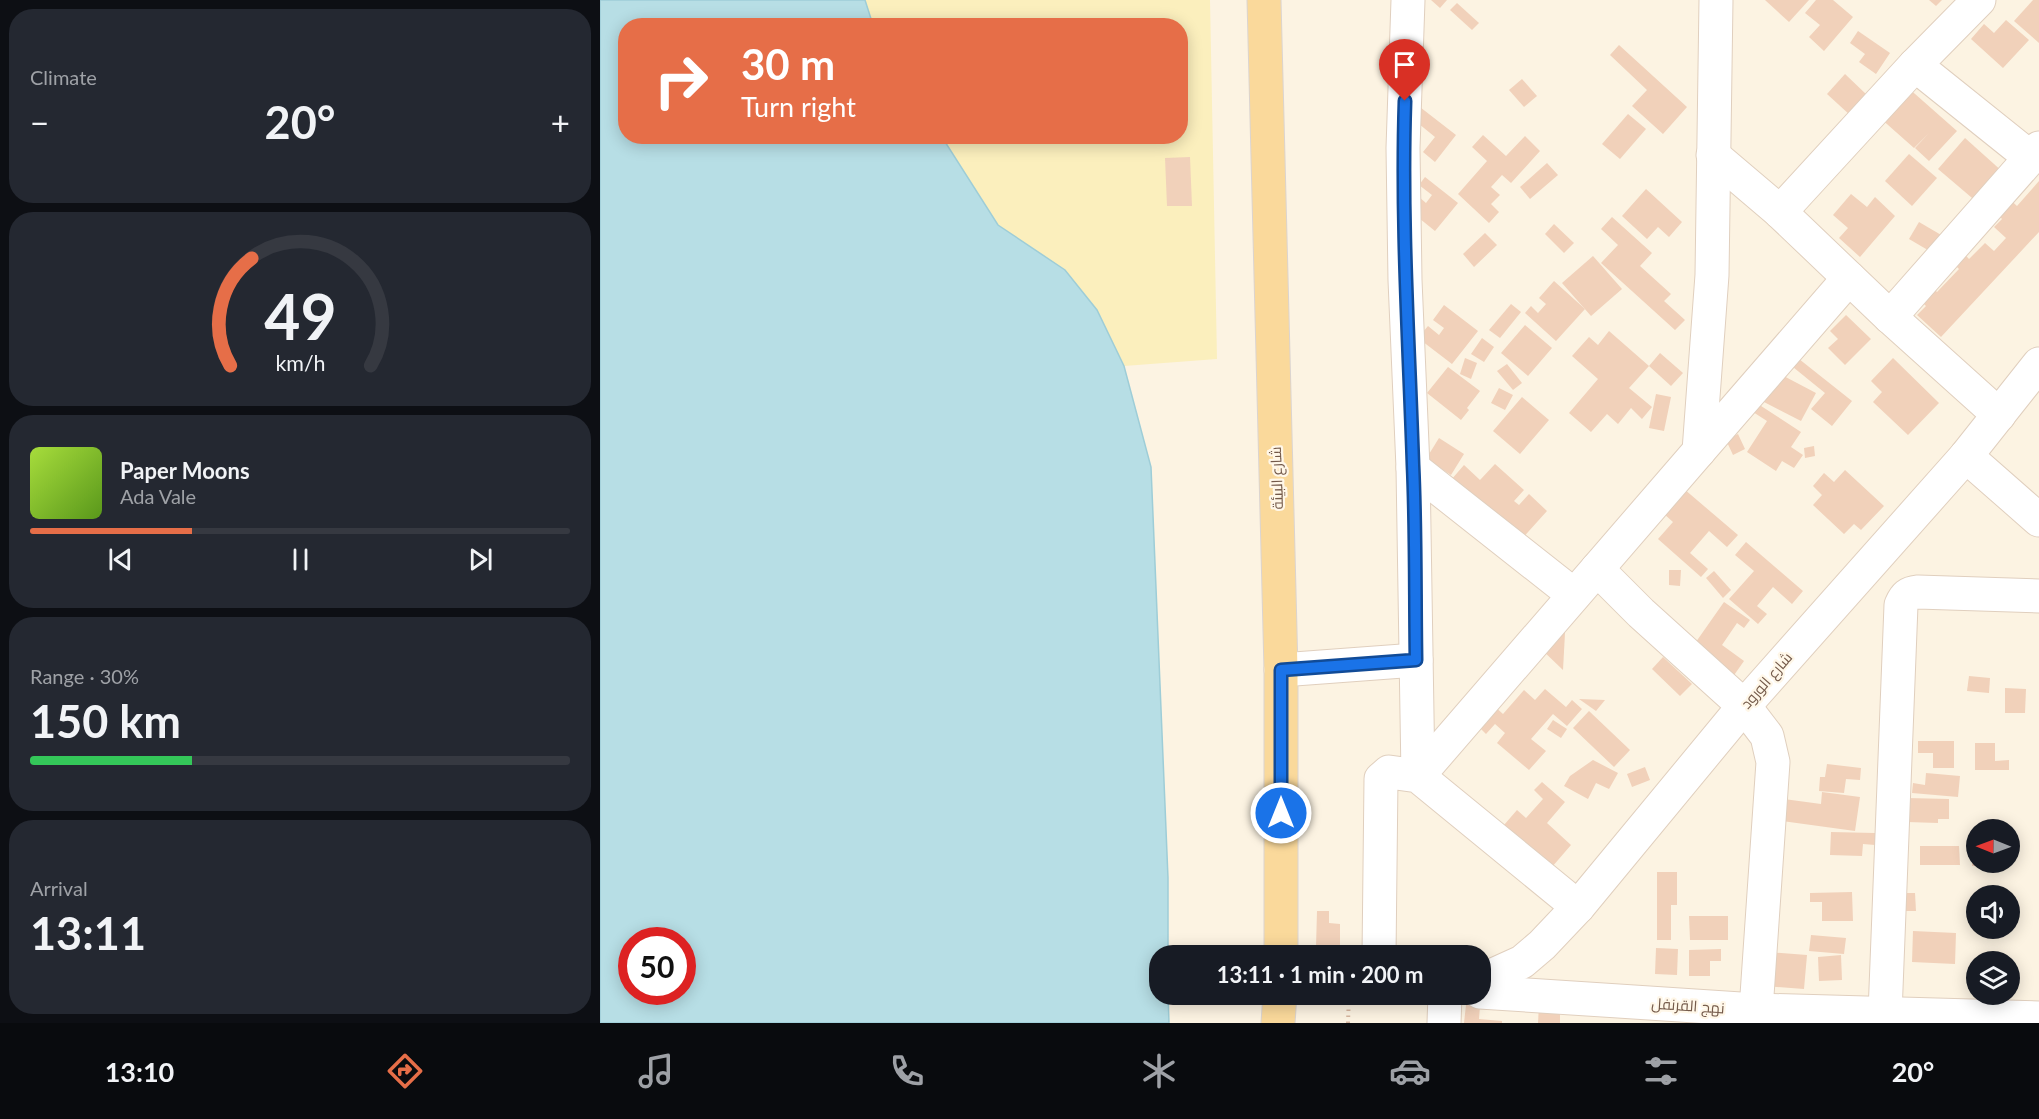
<!DOCTYPE html>
<html lang="en">
<head>
<meta charset="utf-8">
<style>
  body { margin:0; font-family:Lato,Cairo,sans-serif; background:#242831; color:#f1f3f6; height:100vh; display:flex; flex-direction:column; font-size:22px; white-space:nowrap }
  * { box-sizing:border-box; margin:0 }
  p { font-size:20px; color:#9ea1a6 }
  .icon { flex:none; width:33px; height:33px; fill:none; stroke:currentColor; stroke-width:2; stroke-linecap:round; stroke-linejoin:round }
  .map { position:relative; flex:1; overflow:hidden }
  .side { display:flex; flex-direction:column; gap:9px; padding:9px; background:#0d0f14; width:600px }
  .side>* { flex:none }
  .banner { position:absolute; left:18px; top:18px; width:570px; height:126px; border-radius:24px; box-shadow:0 3px 15px #0003; background:#e66e48; color:#fff; overflow:hidden }
  .needle { width:39px; rotate:271deg }
  .fabs { position:absolute; left:1366px; top:819px; display:grid; gap:12px }
  .fabs a { display:grid; place-items:center; width:54px; height:54px; border-radius:50%; background:#171b24; box-shadow:0 3px 15px #0003; font-size:30px }
  .speed { position:absolute; left:18px; top:927px; display:flex; gap:12px; font-size:30px; font-weight:700; text-align:center }
  .speed>* { display:grid; place-content:center; width:78px; height:78px; border-radius:50%; background:#171b24; box-shadow:0 3px 15px #0003; line-height:1 }
  .speed .limit { border:9px solid #d22; background:#fff; color:#111 }
  .pin { position:absolute; display:grid; place-items:center; width:51px; height:51px; color:#fff; margin:-62px -26px; border-radius:50% 50% 50% 0; rotate:-45deg; box-shadow:0 0 6px #0007 }
  .pin .icon { rotate:45deg }
  .me { position:absolute; width:66px; margin:-33px; rotate:0deg; stroke-linejoin:round; filter:drop-shadow(0 0 4px #0008) }
  .turn { display:flex; align-items:center; gap:21px; height:126px; padding:0 24px; font-size:27px }
  .turn .icon { width:78px; height:78px; stroke-width:2.5 }
  .turn b { display:block; font-size:42px; line-height:51px }
  .big { font-size:45px; font-weight:700; line-height:1.1 }
  .side .widget { flex:1; display:flex; flex-direction:column; justify-content:center; gap:9px; min-width:0; padding:0 21px; border-radius:24px; background:#242831 }
  .side .dial { align-items:center; gap:0 }
  .dial svg { height:156px; overflow:visible; fill:none; stroke:#363941; stroke-width:7; stroke-linecap:round; text-anchor:middle }
  .dial text { fill:#f1f3f6; stroke:none }
  .song { display:flex; align-items:center; gap:18px }
  .cover { width:72px; height:72px; border-radius:9px; background:linear-gradient(135deg,hsl(80 70% 55%),hsl(90 70% 35%)) }
  .played { height:6px; border-radius:3px; background:linear-gradient(90deg,#e66e48 30%,#363941 30%) }
  .keys { display:flex; justify-content:space-around; direction:ltr }
  .heat { display:flex; justify-content:space-between; align-items:center; font-size:33px; direction:ltr }
  .charge { height:9px; border-radius:4px; background:linear-gradient(90deg,#34c759 30%,#363941 0) }
  .trip { position:absolute; left:549px; top:945px; width:342px; height:60px; border-radius:24px; background:#171b24; box-shadow:0 3px 15px #0003; font-weight:700; line-height:60px; text-align:center }
  .dock { display:flex; height:96px; justify-content:space-around; align-items:center; background:#090b0e; color:#9ea1a6 }
  .dock .icon { width:42px; height:42px }
  .dock .selected { color:#e66e48 }
  .dock b { font-size:27px; color:#f1f3f6 }
  main { display:flex; flex:1; min-height:0 }
  .map>svg:first-child { display:block }
</style>
</head>
<body>
<main>
<section class="side">
<div class="widget"><p>Climate</p>
<div class="heat"><a>−</a><b class="big">20°</b><a>+</a></div>
</div>
<div class="widget dial"><svg viewBox="0 0 100 80">
<path d="M14 69A42 42 0 1 1 86 69"/>
<path d="M14 69A42 42 0 0 1 25 14" stroke="#e66e48"/>
<text x="50" y="56" font-size="32" font-weight="700">49</text>
<text x="50" y="72" font-size="11">km/h</text>
</svg></div>
<div class="widget">
<div class="song"><i class="cover"></i><div><b>Paper Moons</b><p>Ada Vale</p></div></div>
<div class="played"></div>
<div class="keys"><svg class="icon" aria-label="previous" viewBox="0 0 24 24"><path d="M18 5L8 12l10 7zM5 5v14"/></svg><svg class="icon" aria-label="pause" viewBox="0 0 24 24"><path d="M8 5v14M16 5v14"/></svg><svg class="icon" aria-label="next" viewBox="0 0 24 24"><path d="M6 5l10 7-10 7zM19 5v14"/></svg></div>
</div>
<div class="widget"><p>Range · 30%</p><b class="big">150 km</b><div class="charge"></div></div>
<div class="widget"><p>Arrival</p><b class="big">13:11</b></div>
</section>
<div class="map">
<svg width="1439" height="1023" viewBox="0 0 1439 1023">
  <rect width="100%" height="100%" fill="#fcf3e2"/>
  <!-- sand -->
  <polygon fill="#fbefbd" points="265,0 610,0 617,359 524,366 497,310 465,270 398,225 342,137 580,136 580,26 273,25"/>
  <!-- water -->
  <path fill="#b7dee5" stroke="#9ecdd7" stroke-width="1.5" fill-rule="evenodd" d="M0,0H265L273,25L26,26V136L342,137L398,225L465,270L497,310L524,366L551,467L568,878V955L560,956V994L568,995L569,1023H0ZM32,940H82V992H32Z"/>
  <!-- building -->
  <g fill="#f1d1ba">
    <polygon points="831,0 847,0 840,8"/>
    <polygon points="1165,0 1209,0 1189,22"/>
    <polygon points="1216,0 1233,0 1253,17 1224,51 1209,37 1220,25 1205,13"/>
    <polygon points="1329,0 1342,0 1336,6"/>
    <polygon points="1433,0 1439,0 1439,43 1414,21"/>
    <polygon points="857,3 879,23 872,30 850,10"/>
    <polygon points="1406,20 1429,40 1403,68 1371,39 1384,24 1394,33"/>
    <polygon points="1258,31 1290,53 1276,74 1259,62 1265,54 1250,43"/>
    <polygon points="1019,45 1087,107 1063,134 1032,106 1047,90 1010,55"/>
    <polygon points="1245,74 1268,96 1250,115 1227,94"/>
    <polygon points="922,79 937,96 924,107 909,90"/>
    <polygon points="1306,86 1357,131 1329,161 1315,148 1329,133 1314,148 1279,117"/>
    <polygon points="816,104 856,135 835,162 823,152 835,137 808,115"/>
    <polygon points="1028,114 1046,129 1020,159 1002,144"/>
    <polygon points="883,135 906,156 925,136 940,151 911,183 902,175 891,187 900,195 891,204 899,212 889,223 858,194 887,161 872,147"/>
    <polygon points="1365,138 1404,173 1378,203 1338,169"/>
    <polygon points="1309,154 1337,178 1312,206 1285,181"/>
    <polygon points="590,157 592,206 567,206 565,158"/>
    <polygon points="947,163 958,175 930,199 920,187"/>
    <polygon points="825,177 858,203 835,231 809,210 819,197 826,203 832,195 819,185"/>
    <polygon points="1439,181 1439,232 1341,337 1317,315 1326,306 1316,296 1328,283 1337,292 1359,269 1349,259 1359,248 1369,259 1385,243 1394,251 1406,238 1394,227 1402,219 1393,209 1405,195 1417,206"/>
    <polygon points="1046,189 1082,222 1069,237 1058,227 1047,239 1022,216"/>
    <polygon points="1251,194 1267,207 1275,197 1295,216 1260,257 1239,238 1248,228 1233,215"/>
    <polygon points="1012,217 1052,253 1040,266 1071,294 1064,301 1085,320 1075,330 1001,263 1018,245 1001,229"/>
    <polygon points="1319,222 1348,239 1338,256 1309,239"/>
    <polygon points="954,224 974,243 964,253 945,234"/>
    <polygon points="885,233 897,245 874,267 863,254"/>
    <polygon points="993,256 1022,289 991,316 962,283"/>
    <polygon points="954,281 985,309 956,341 925,313 931,306 938,313 946,304 939,298"/>
    <polygon points="911,304 921,312 900,338 889,330"/>
    <polygon points="844,305 878,331 852,364 818,338 828,326 839,335 844,328 833,320"/>
    <polygon points="1246,315 1271,339 1245,365 1228,348 1238,339 1230,331"/>
    <polygon points="925,325 952,348 928,376 901,353"/>
    <polygon points="1009,331 1049,366 1029,388 1052,407 1042,419 1031,408 1018,424 1007,414 991,432 969,413 998,379 972,356 989,337 998,345"/>
    <polygon points="882,338 894,347 884,362 871,354"/>
    <polygon points="1060,353 1083,373 1071,386 1049,366"/>
    <polygon points="1194,355 1252,401 1232,426 1211,409 1225,393 1188,363"/>
    <polygon points="865,358 877,363 871,379 860,374"/>
    <polygon points="1293,358 1339,403 1308,435 1273,402 1282,392 1271,381"/>
    <polygon points="907,364 922,383 913,390 897,371"/>
    <polygon points="848,367 880,391 867,408 869,410 861,420 827,393"/>
    <polygon points="1174,371 1216,393 1201,421 1162,401"/>
    <polygon points="899,388 913,395 905,410 891,403"/>
    <polygon points="1056,394 1071,397 1064,431 1049,428"/>
    <polygon points="922,397 949,420 920,454 893,431"/>
    <polygon points="1158,404 1201,432 1191,447 1203,455 1194,468 1182,461 1176,471 1147,452 1167,421 1153,412"/>
    <polygon points="1138,434 1145,449 1133,455 1126,440"/>
    <polygon points="839,438 864,454 851,475 826,459"/>
    <polygon points="1214,446 1215,456 1205,458 1204,448"/>
    <polygon points="895,464 924,490 914,501 919,505 929,494 947,511 920,541 851,480 864,465 880,480"/>
    <polygon points="1245,470 1284,506 1261,530 1254,524 1244,534 1213,505 1222,495 1213,486 1224,473 1234,482"/>
    <polygon points="1084,489 1138,535 1127,547 1109,531 1090,553 1108,569 1101,577 1058,539 1073,522 1063,513"/>
    <polygon points="1146,542 1203,591 1192,604 1173,587 1157,606 1167,614 1158,624 1129,599 1154,571 1135,555"/>
    <polygon points="1069,570 1081,570 1080,586 1069,585"/>
    <polygon points="1114,571 1131,590 1123,598 1106,578"/>
    <polygon points="1124,602 1150,620 1144,628 1137,623 1122,645 1144,661 1132,678 1091,649"/>
    <polygon points="956,626 965,633 963,670 938,646"/>
    <polygon points="1063,657 1092,684 1080,696 1052,669"/>
    <polygon points="1369,676 1390,678 1389,693 1367,691"/>
    <polygon points="1405,688 1426,689 1425,713 1405,713"/>
    <polygon points="945,689 966,707 972,700 982,709 967,726 953,714 931,739 946,751 929,770 897,743 905,733 895,724 886,734 875,723 892,704 903,714 924,690 935,700"/>
    <polygon points="979,699 1005,700 996,711"/>
    <polygon points="989,711 1030,750 1014,767 973,728"/>
    <polygon points="953,720 967,729 961,738 947,729"/>
    <polygon points="1318,741 1354,741 1354,768 1333,768 1333,753 1318,753"/>
    <polygon points="1375,743 1395,743 1395,761 1409,760 1409,770 1375,770"/>
    <polygon points="993,760 1018,773 1009,789 996,783 988,799 964,786 970,776"/>
    <polygon points="1227,764 1261,768 1260,780 1246,779 1244,793 1219,791 1220,777 1225,777"/>
    <polygon points="1045,767 1050,780 1032,787 1027,774"/>
    <polygon points="1326,773 1360,776 1358,797 1312,793 1313,783 1325,785"/>
    <polygon points="942,782 965,802 947,823 971,845 952,867 904,825 917,810 926,818 943,799 934,790"/>
    <polygon points="1222,792 1260,797 1255,831 1182,821 1184,799 1221,804"/>
    <polygon points="1307,798 1349,799 1349,819 1338,819 1338,823 1307,822"/>
    <polygon points="1231,832 1275,833 1275,845 1263,844 1262,856 1230,855"/>
    <polygon points="1372,838 1377,838 1377,862 1409,862 1409,867 1372,866"/>
    <polygon points="1320,846 1359,846 1360,865 1320,865"/>
    <polygon points="1057,872 1077,872 1077,905 1071,905 1071,940 1057,940"/>
    <polygon points="1252,892 1253,921 1222,921 1222,902 1210,902 1210,893"/>
    <polygon points="1303,893 1315,893 1316,911 1304,911"/>
    <polygon points="717,911 729,911 729,923 740,924 740,947 716,947"/>
    <polygon points="1089,916 1128,916 1128,940 1090,940"/>
    <polygon points="1313,931 1356,933 1355,964 1312,962"/>
    <polygon points="1211,935 1246,938 1244,954 1209,951"/>
    <polygon points="1056,948 1078,949 1077,975 1055,974"/>
    <polygon points="1121,949 1121,961 1110,961 1110,976 1089,976 1089,950"/>
    <polygon points="1167,952 1207,955 1204,989 1165,986"/>
    <polygon points="1241,955 1242,980 1219,981 1218,957"/>
    <polygon points="866,1005 880,1006 879,1019 902,1021 902,1023 864,1023"/>
    <polygon points="939,1006 960,1007 960,1023 938,1023"/>
  </g>
  <g fill="none" stroke-linecap="round" stroke-linejoin="round">
    <defs>
      <g id="minor">
        <polyline points="808,0 803,148 805,280 813,468 818,776"/>
        <polyline points="1315,65 1431,158"/>
        <polyline points="1113,155 1180,212 1290,317 1399,415"/>
        <polyline points="1180,212 1315,65 1379,0"/>
        <polyline points="1290,317 1439,148"/>
        <polyline points="1099,451 1249,278"/>
        <polyline points="1366,456 1439,520"/>
        <polyline points="813,468 974,595"/>
        <polyline points="997,569 1041,613 1144,706 1167,736 1173,762 1156,1010"/>
        <polyline points="681,670 816,660"/>
        <polyline points="818,776 1099,451 1112,275 1116,0"/>
        <polyline points="779,956 781,779 789,772 818,776 978,907"/>
        <polyline points="880,981 922,962 942,945 978,907 1144,706 1366,456 1439,364"/>
        <polyline points="880,992 1156,1010 1439,1018"/>
        <path d="M1285,1014L1301,605C1305,596 1308,593 1318,592L1439,596"/>
        <polyline points="844,1023 845,994"/>
      </g>
      <g id="major">
        <polyline points="664,0 681,670 681,956"/>
        <polyline points="678,1023 680,994"/>
      </g>
    </defs>
    <!-- minor casing -->
    <use href="#minor" stroke="#e0cfbe" stroke-width="35"/>
    <!-- major casing -->
    <use href="#major" stroke="#dbd4d0" stroke-width="35"/>
    <!-- path -->
    <polyline stroke="#d6b59e" stroke-width="4" stroke-dasharray="1.5 4.5" stroke-linecap="butt" points="748,1023 749,994"/>
    <!-- minor -->
    <use href="#minor" stroke="#fff" stroke-width="33"/>
    <!-- major -->
    <use href="#major" stroke="#fad99b" stroke-width="33"/>
  </g>
  <g fill="none" stroke-linecap="round" stroke-linejoin="round">
    <defs>
      <path id="route" d="M681,813V670L816,660C815,595 816,530 813,465C809,344 801,222 805,101"/>
    </defs>
    <!-- route casing -->
    <use href="#route" stroke="#114b97" stroke-width="15"/>
    <!-- route -->
    <use href="#route" stroke="#1a73e8" stroke-width="10"/>
  </g>
  <g text-anchor="middle" dominant-baseline="central" stroke-width="4.5" stroke-linejoin="round" paint-order="stroke">
    <!-- street labels -->
    <g font-size="15" fill="#735949" stroke="#fff7e8">
      <text transform="translate(676 478) rotate(-92)">شارع البيئة</text>
      <text transform="translate(1166 680) rotate(-49)">شارع الورود</text>
      <text transform="translate(1088 1005) rotate(4)">نهج القرنفل</text>
    </g>
  </g>
</svg>
<div class="fabs">
<a><svg class="needle" viewBox="-14 -14 28 28"><path d="M0-13l5 13h-10z" fill="#e53935"/><path d="M0 13l5-13h-10z" fill="#9ea1a6"/></svg></a>
<a><svg class="icon" aria-label="sound" viewBox="0 0 24 24"><path d="M4 9h4l5-4v14l-5-4H4zM17 9q2 3 0 6"/></svg></a>
<a><svg class="icon" aria-label="layers" viewBox="0 0 24 24"><path d="M12 4l9 5-9 5-9-5zM3 14l9 5 9-5"/></svg></a>
</div>
<div class="speed"><div class="limit">50</div></div>
<div class="pin" style="left:805px;top:101px;background:#d93025"><svg class="icon" aria-label="arrive" viewBox="0 0 24 24"><path d="M6 21V4h12l-3 4 3 4H6"/></svg></div>
<svg class="me" style="left:681px;top:813px" viewBox="-20 -20 40 40"><circle r="17" fill="#1a73e8" stroke="#fff" stroke-width="3"/><path d="M0-11L8 9 0 5-8 9z" fill="#fff"/></svg>
<div class="trip">13:11 · 1 min · 200 m</div>
<div class="banner">
<div class="turn"><svg class="icon" aria-label="right" viewBox="0 0 24 24"><path d="M7 20v-9h11M14 6l5 5-5 5"/></svg><div><b>30 m</b>Turn right</div></div>
</div>
</div>
</main>
<nav class="dock">
<b>13:10</b>
<svg class="icon selected" aria-label="directions" viewBox="0 0 24 24"><path d="M12 3l9 9-9 9-9-9zM9 14v-3h6M13 9l2 2-2 2"/></svg>
<svg class="icon" aria-label="music" viewBox="0 0 24 24"><path d="M9 18V5l10-2v13"/><circle cx="6" cy="18" r="3"/><circle cx="16" cy="16" r="3"/></svg>
<svg class="icon" aria-label="phone" viewBox="0 0 24 24"><path d="M5 4h4l2 5-3 2q2 4 5 5l2-3 5 2v4C11 20 4 13 5 4z"/></svg>
<svg class="icon" aria-label="climate" viewBox="0 0 24 24"><path d="M12 3v18M4 7l16 10M4 17L20 7"/></svg>
<svg class="icon" aria-label="car" viewBox="0 0 24 24"><path d="M5 17H2v-5l4-1 3-4h7l3 4 3 1v5h-3M9 17h6M6 11h13"/><circle cx="7" cy="17" r="2"/><circle cx="17" cy="17" r="2"/></svg>
<svg class="icon" aria-label="filters" viewBox="0 0 24 24"><path d="M4 7h16M4 17h16"/><circle cx="9" cy="7" r="2"/><circle cx="15" cy="17" r="2"/></svg>
<b>20°</b>
</nav>
</body>
</html>
